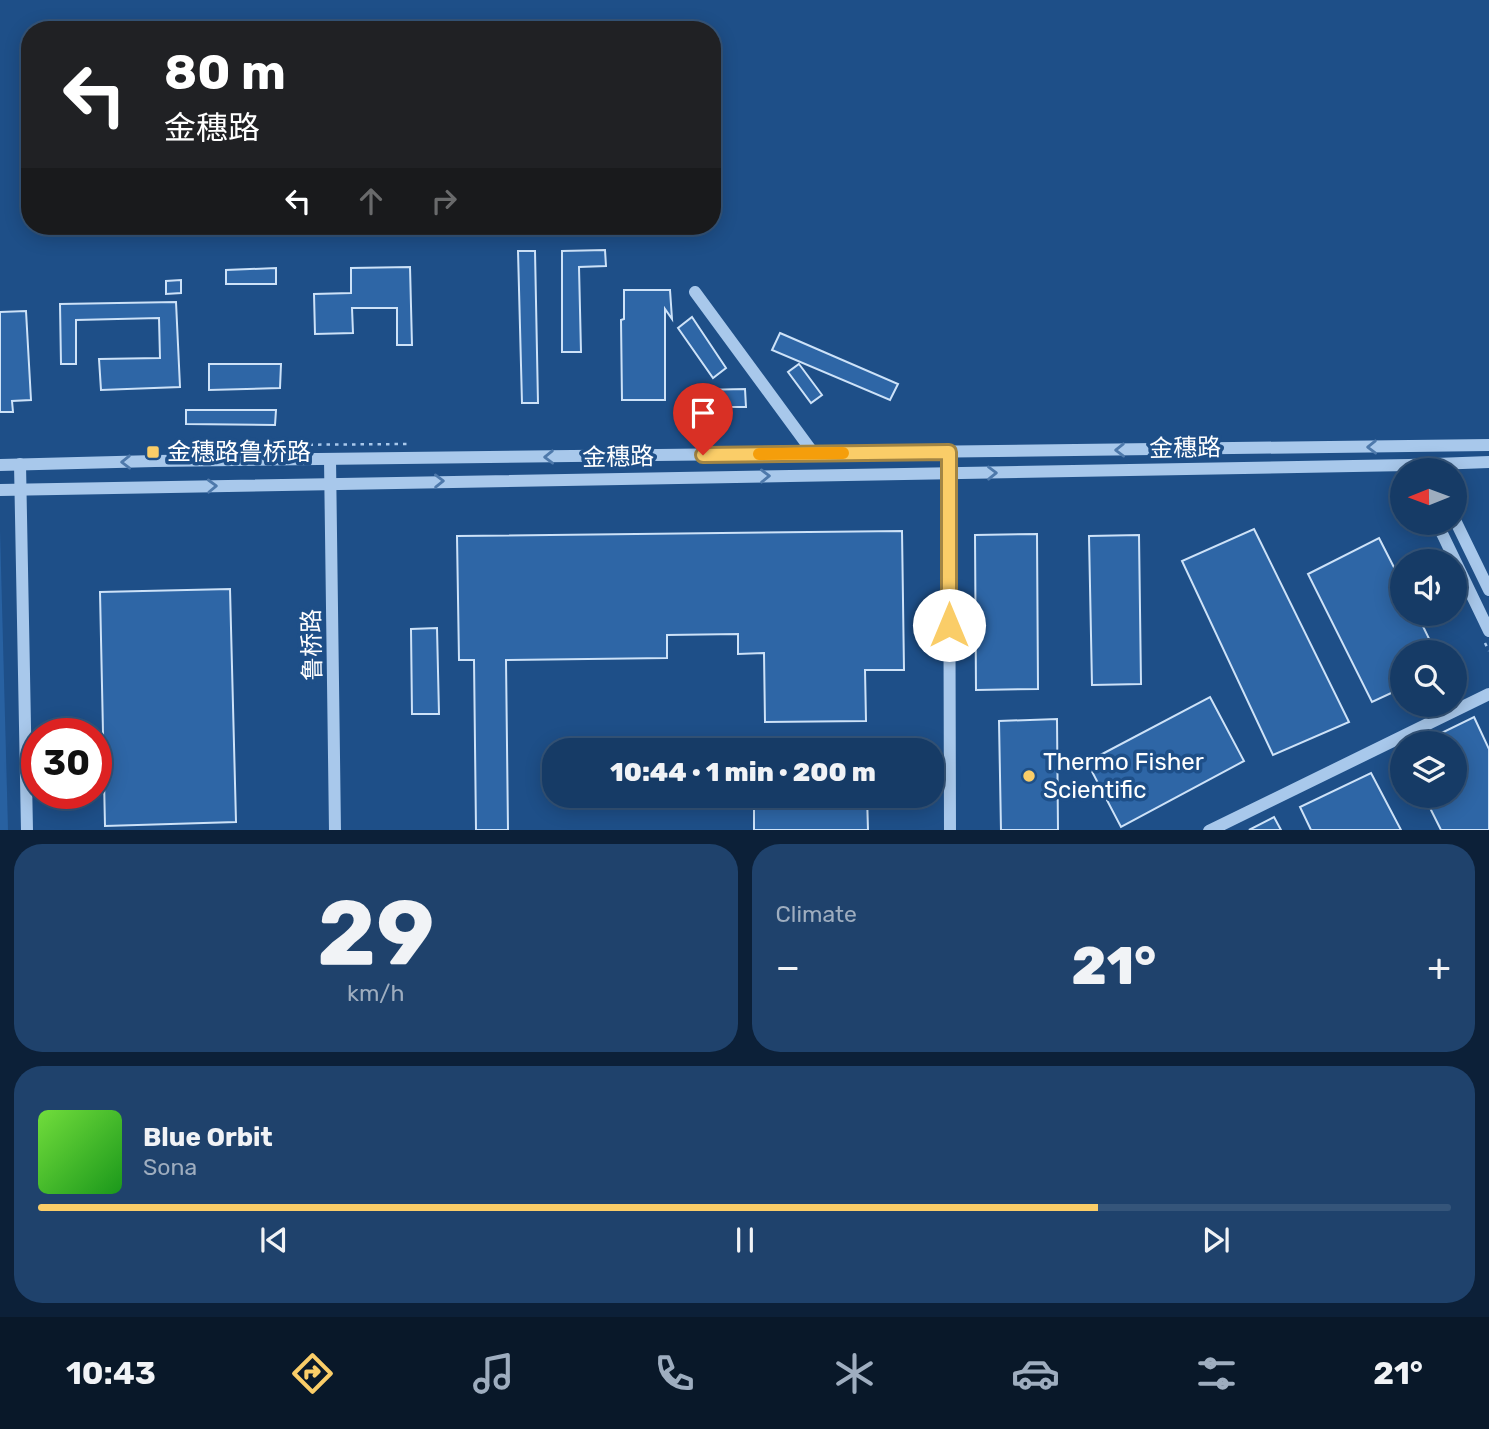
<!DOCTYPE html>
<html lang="en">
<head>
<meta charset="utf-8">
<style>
  body { margin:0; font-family:Rubik,"Noto Sans SC",sans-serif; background:#1f426c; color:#f1f3f6; height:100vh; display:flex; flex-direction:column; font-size:26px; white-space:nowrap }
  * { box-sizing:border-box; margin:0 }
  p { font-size:23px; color:#9eadbf }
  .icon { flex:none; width:38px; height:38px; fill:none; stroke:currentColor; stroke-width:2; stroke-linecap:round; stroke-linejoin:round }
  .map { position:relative; height:830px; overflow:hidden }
  .side { display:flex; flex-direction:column; gap:14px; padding:14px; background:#0c2038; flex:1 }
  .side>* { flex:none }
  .top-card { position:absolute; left:21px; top:21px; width:700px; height:214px; border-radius:28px; box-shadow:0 4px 18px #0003,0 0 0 2px #35557a; background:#202124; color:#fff; overflow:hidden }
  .needle { width:46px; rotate:269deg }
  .controls { position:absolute; left:1390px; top:458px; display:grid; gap:14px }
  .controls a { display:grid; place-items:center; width:77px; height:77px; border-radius:50%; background:#163b66; box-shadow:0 4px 18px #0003,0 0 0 2px #35557a; font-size:35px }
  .speed { position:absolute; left:21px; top:718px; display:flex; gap:14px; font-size:35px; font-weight:700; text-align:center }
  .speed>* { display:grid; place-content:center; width:91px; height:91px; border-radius:50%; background:#163b66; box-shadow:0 4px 18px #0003,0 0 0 2px #35557a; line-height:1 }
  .speed .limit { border:10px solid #d22; background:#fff; color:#111 }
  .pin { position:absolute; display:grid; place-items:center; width:60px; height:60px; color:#fff; margin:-72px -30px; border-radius:50% 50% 50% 0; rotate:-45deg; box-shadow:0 0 7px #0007 }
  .pin .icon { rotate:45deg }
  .me { position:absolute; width:77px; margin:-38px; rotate:0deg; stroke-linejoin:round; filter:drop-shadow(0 0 5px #0008) }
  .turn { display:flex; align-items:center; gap:24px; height:147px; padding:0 28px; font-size:32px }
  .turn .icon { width:91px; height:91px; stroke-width:2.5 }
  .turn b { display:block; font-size:49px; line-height:60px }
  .lanes { display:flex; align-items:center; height:66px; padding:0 28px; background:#0003; justify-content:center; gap:35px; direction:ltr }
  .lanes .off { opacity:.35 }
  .big { font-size:52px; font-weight:800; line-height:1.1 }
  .side .widget { flex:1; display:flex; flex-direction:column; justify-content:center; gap:10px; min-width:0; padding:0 24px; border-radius:28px; background:#1f426c }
  .side .dial { align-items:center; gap:0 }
  .dial b { font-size:91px; line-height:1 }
  .song { display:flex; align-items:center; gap:21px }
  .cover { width:84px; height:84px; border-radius:10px; background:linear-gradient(135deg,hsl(100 70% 55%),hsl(120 70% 35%)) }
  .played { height:7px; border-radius:4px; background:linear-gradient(90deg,#facd68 75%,#35557a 75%) }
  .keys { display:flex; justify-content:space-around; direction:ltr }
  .heat { display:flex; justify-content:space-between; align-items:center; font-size:38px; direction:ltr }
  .side .tiles { flex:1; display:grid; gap:14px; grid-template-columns:1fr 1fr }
  .widget:last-child { grid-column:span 2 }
  .trip { position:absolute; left:542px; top:738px; width:402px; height:70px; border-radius:28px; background:#163b66; box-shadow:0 4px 18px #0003,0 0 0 2px #35557a; font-weight:800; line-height:70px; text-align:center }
  .tabs { display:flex; height:112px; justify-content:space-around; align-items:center; background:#091829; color:#9eadbf }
  .tabs .icon { width:49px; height:49px }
  .tabs .current { color:#facd68 }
  .tabs b { font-size:32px; color:#f1f3f6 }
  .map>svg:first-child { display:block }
</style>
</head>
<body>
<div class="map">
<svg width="1489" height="831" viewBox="0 0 1489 831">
  <rect width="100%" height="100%" fill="#1e4f88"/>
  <!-- green -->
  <polygon fill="#2861a1" points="0,530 8,830 8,831 0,830"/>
  <!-- building -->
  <g fill="#2e66a6" stroke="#cde2f8" stroke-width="2">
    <polygon points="605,250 606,266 579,267 581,352 562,352 562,251"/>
    <polygon points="518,251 535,251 538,403 522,403"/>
    <polygon points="410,267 412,345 397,345 397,308 352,308 353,333 315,334 314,294 351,293 351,268"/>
    <polygon points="276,268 276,284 226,284 226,270"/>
    <polygon points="181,280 181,293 166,294 166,281"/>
    <polygon points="624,290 670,290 672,319 665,309 665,400 622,400 621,320 624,319"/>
    <polygon points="176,302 180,387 101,390 99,359 160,358 159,318 76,320 76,364 61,364 60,304"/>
    <polygon points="26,311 31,400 12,401 13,412 0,412 0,312"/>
    <polygon points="692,317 726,368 713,378 678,328"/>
    <polygon points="780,333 898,384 890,400 772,350"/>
    <polygon points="209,364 281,364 280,388 209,390"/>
    <polygon points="799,364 822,395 811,403 788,372"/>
    <polygon points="745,389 746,407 699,407 699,390"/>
    <polygon points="186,410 276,410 275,425 186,424"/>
    <polygon points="1254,529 1349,722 1273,755 1182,561"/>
    <polygon points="902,531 904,670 865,670 866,721 765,722 764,653 738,654 738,634 667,635 667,658 506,660 508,830 476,830 474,660 459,660 457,536"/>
    <polygon points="1037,534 1038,689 976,690 975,535"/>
    <polygon points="1139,535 1141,684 1092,685 1089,536"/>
    <polygon points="1379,538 1402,583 1402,614 1417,614 1436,653 1402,653 1402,688 1372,702 1308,574"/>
    <polygon points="230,589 236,822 105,826 100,592"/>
    <polygon points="437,628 439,714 412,714 411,629"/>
    <polygon points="1210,697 1244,761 1121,827 1087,762"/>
    <polygon points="1474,717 1489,749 1489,830 1441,830 1424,796 1454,796 1454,744 1419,744"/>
    <polygon points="1057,719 1058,830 1001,830 999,721"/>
    <polygon points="1371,773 1401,830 1311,830 1300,807"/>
    <polygon points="754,796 867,796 868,830 754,830"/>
    <polygon points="1274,817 1281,830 1249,830"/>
  </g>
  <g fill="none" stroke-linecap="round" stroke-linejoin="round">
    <!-- path -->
    <g stroke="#a8c8eb" stroke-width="2.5" stroke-dasharray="3.5 5" stroke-linecap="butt">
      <polyline points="267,445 411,444"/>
      <polyline points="1454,490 1463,508"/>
      <polyline points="1485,643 1489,651"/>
    </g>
    <!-- minor -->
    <g stroke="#a8c8eb" stroke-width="12">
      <polyline points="695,292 814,454"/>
      <polyline points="949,452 950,831"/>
      <polyline points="330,459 335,831"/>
      <polyline points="20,464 27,831"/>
      <polyline points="0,465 155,461 1489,445"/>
      <polyline points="0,490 1409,465 1489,462"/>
      <polyline points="1454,518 1489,590"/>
      <polyline points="1437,523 1489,631"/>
      <polyline points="1209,831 1489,694"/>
    </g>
  </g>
  <!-- one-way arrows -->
  <defs><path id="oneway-chevron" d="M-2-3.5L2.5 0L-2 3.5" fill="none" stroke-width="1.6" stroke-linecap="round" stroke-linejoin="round" transform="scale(1.75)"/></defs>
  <g stroke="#4e79ab">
    <use href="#oneway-chevron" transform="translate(1372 447) rotate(179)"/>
    <use href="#oneway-chevron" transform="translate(1120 450) rotate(179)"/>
    <use href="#oneway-chevron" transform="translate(549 457) rotate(179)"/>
    <use href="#oneway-chevron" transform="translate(126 462) rotate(179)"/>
    <use href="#oneway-chevron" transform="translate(992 473) rotate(-1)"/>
    <use href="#oneway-chevron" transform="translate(765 476) rotate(-1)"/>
    <use href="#oneway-chevron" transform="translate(439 481) rotate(-1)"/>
    <use href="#oneway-chevron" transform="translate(212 486) rotate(-2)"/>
  </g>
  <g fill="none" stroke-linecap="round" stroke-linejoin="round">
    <defs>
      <polyline id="route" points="703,455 949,452 949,625"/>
    </defs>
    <!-- route casing -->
    <use href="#route" stroke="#a28544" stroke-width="18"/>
    <!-- route -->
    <use href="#route" stroke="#facd68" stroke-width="12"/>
    <!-- slow -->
    <polyline stroke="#f59e0b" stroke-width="12" points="759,454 843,453"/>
  </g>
  <!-- markers -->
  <g fill="#facd68" stroke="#1e4f88" stroke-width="2.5">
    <rect x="146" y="445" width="14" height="14" rx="3.5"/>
    <circle cx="1029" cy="776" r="7"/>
  </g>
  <g text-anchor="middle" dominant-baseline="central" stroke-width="7" stroke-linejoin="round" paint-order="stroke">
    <!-- street labels -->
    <g font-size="24" fill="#fff" stroke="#1e4f88">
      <text transform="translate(1185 448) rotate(-1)">金穗路</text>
      <text transform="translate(618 457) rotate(-1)">金穗路</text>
      <text transform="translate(312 645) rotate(-91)">鲁桥路</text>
    </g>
    <!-- poi labels -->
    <g font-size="24" fill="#fff" stroke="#1e4f88" text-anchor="start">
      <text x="167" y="452">金穗路鲁桥路</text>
      <text x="1043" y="762">Thermo Fisher<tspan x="1043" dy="28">Scientific</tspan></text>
    </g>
  </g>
</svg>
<div class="controls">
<a><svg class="needle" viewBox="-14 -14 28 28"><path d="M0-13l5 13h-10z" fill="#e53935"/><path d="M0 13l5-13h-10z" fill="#9eadbf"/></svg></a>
<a><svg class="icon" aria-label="sound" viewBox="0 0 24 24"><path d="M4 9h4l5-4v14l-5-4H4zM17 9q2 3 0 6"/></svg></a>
<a><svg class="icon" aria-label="search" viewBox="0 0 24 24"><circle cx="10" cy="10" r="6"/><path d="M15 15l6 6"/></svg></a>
<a><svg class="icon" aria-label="layers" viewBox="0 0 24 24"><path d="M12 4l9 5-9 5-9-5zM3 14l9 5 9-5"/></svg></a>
</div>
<div class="speed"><div class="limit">30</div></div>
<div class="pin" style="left:703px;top:455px;background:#d93025"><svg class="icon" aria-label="arrive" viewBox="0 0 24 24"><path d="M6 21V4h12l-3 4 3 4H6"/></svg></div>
<svg class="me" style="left:949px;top:625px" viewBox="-20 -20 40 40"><circle r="19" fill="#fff"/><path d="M0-13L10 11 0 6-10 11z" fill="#facd68"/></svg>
<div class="trip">10:44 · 1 min · 200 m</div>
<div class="top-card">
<div class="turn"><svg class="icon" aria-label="left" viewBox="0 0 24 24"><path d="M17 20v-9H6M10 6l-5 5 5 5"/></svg><div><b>80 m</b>金穗路</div></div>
<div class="lanes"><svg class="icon" aria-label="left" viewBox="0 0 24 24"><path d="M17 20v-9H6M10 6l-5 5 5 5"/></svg><svg class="icon off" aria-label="ahead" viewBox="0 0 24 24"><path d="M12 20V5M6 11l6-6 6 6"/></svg><svg class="icon off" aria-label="right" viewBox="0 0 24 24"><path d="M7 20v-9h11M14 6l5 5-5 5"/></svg></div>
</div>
</div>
<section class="side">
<div class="tiles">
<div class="widget dial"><b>29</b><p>km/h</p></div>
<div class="widget"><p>Climate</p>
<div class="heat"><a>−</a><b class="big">21°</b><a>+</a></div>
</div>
<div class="widget">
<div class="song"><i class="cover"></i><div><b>Blue Orbit</b><p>Sona</p></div></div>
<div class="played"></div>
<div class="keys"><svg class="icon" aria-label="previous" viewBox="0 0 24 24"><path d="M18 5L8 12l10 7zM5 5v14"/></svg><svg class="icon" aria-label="pause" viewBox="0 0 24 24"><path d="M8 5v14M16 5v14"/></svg><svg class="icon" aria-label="next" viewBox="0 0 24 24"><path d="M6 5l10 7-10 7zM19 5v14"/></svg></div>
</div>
</div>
</section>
<nav class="tabs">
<b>10:43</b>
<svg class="icon current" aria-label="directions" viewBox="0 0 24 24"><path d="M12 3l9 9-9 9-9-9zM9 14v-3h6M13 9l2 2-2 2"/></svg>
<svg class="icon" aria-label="music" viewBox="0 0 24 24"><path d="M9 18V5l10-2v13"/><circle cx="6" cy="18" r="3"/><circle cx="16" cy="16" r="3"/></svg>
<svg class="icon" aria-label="phone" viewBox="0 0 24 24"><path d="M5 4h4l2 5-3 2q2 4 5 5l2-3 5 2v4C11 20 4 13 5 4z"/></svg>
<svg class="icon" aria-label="climate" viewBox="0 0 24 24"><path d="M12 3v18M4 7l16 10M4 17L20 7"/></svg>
<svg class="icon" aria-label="car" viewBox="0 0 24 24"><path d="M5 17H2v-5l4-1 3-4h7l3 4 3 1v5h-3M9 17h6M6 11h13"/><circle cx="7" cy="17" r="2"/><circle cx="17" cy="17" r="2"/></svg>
<svg class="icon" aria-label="filters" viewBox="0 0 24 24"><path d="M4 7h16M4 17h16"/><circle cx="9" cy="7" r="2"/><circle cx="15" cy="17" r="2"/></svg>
<b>21°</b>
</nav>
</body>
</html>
